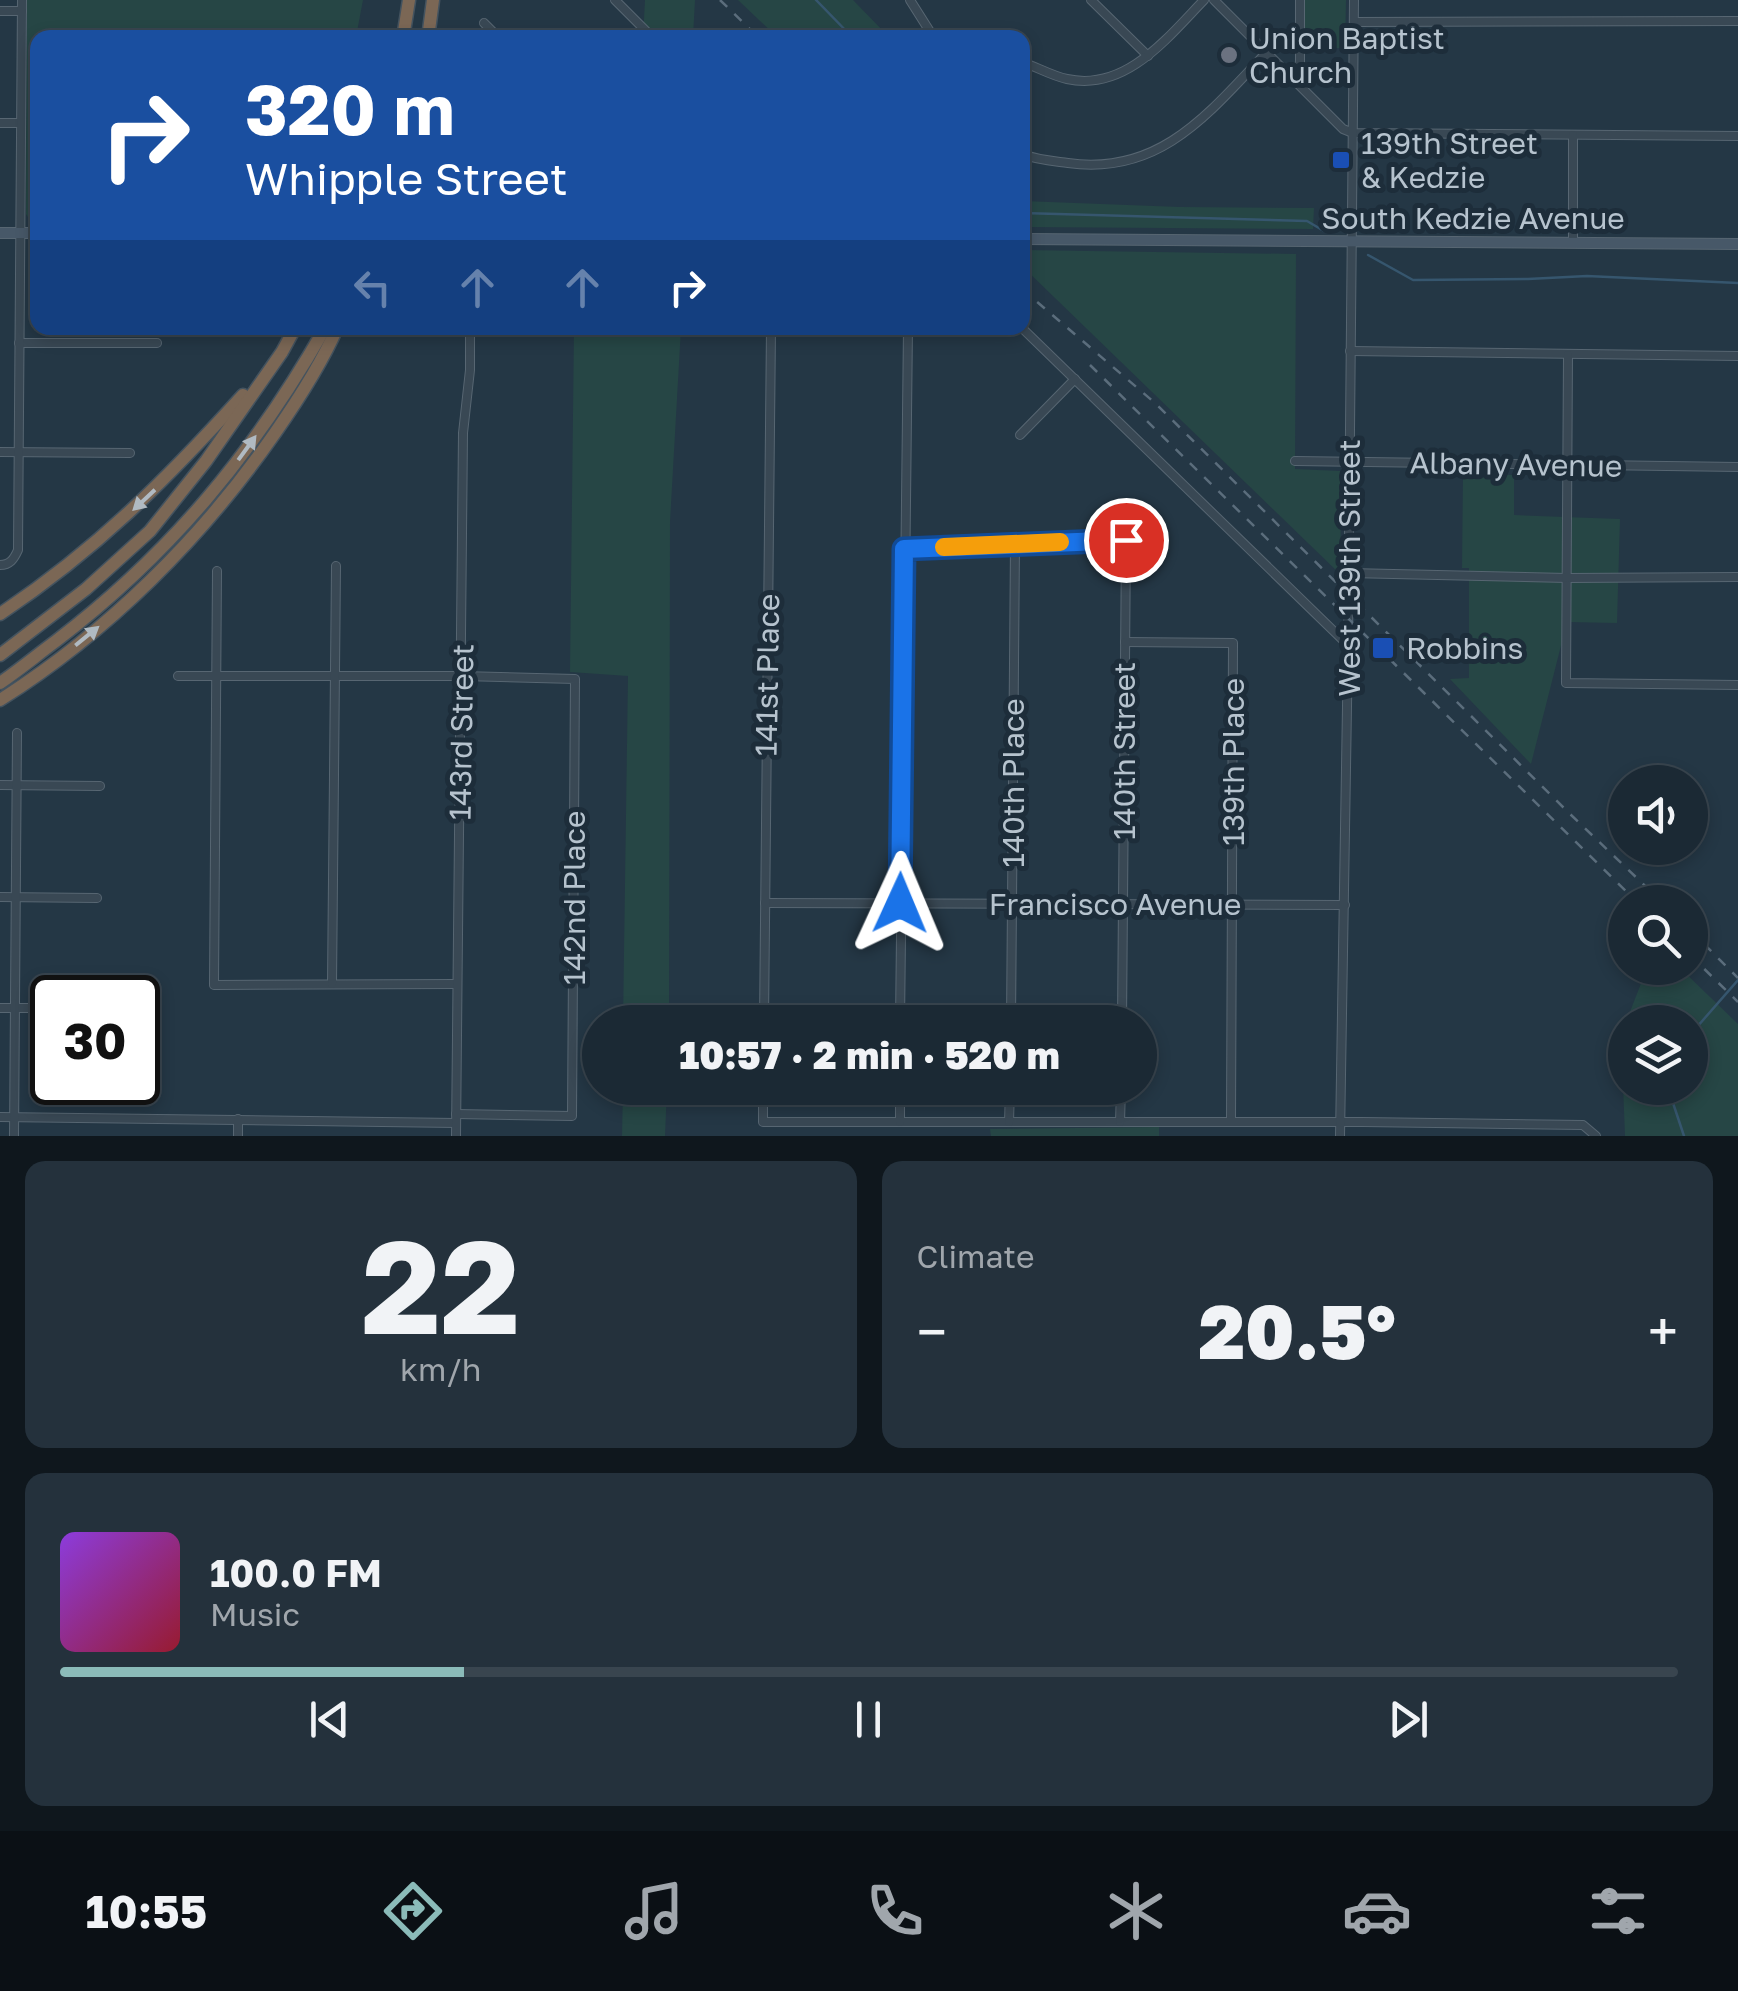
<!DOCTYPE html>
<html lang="en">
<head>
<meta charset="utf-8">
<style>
  body { margin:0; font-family:"Golos Text",sans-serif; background:#24313c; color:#f1f3f6; height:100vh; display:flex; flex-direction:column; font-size:38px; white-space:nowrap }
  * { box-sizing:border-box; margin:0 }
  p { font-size:32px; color:#a0a6ac }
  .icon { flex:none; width:55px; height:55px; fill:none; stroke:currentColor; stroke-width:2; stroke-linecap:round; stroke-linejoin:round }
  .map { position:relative; height:1136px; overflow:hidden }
  .panel { display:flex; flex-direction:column; gap:25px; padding:25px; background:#0f171d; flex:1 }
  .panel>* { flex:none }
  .banner { position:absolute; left:30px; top:30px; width:1000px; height:305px; border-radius:20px; box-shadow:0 5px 15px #0003,0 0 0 2px #39454f; background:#1a4fa0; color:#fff; overflow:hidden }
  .buttons { position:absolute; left:1608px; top:765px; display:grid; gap:20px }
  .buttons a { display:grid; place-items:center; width:100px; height:100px; border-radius:50%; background:#1b2934; box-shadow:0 5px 15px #0003,0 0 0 2px #39454f; font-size:50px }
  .speed { position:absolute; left:30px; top:975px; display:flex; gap:20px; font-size:50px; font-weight:700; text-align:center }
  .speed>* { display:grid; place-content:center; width:130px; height:130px; border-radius:50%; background:#1b2934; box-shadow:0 5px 15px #0003,0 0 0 2px #39454f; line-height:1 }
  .speed .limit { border:5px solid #111; border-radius:15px; background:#fff; color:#111 }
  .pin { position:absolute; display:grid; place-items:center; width:85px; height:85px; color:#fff; margin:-42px; border:5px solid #fff; border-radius:50%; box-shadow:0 2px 10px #0007 }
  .me { position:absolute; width:110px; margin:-55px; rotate:1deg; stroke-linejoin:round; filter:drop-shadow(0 0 8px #0008) }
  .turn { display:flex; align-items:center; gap:35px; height:210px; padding:0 50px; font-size:45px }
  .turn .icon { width:130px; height:130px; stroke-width:2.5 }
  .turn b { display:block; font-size:70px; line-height:85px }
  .lanes { display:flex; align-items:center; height:95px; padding:0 50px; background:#0003; justify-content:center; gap:50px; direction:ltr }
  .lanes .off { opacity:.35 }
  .big { font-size:75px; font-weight:800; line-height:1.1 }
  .panel .widget { flex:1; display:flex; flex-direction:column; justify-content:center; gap:15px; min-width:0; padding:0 35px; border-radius:20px; background:#24313c }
  .panel .dial { align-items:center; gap:0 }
  .dial b { font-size:130px; line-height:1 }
  .song { display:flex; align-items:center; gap:30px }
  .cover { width:120px; height:120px; border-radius:15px; background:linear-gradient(135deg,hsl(270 70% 55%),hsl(350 70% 35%)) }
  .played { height:10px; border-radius:5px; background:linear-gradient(90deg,#8bbbb9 25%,#39454f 25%) }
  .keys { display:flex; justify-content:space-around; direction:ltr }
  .heat { display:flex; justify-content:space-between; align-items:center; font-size:55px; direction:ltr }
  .panel .tiles { flex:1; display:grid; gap:25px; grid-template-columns:1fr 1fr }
  .widget:last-child { grid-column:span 2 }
  .trip { position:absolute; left:582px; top:1005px; width:575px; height:100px; border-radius:50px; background:#1b2934; box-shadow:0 5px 15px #0003,0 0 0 2px #39454f; font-weight:800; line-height:100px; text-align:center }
  .dock { display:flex; height:160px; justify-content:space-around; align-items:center; background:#0b1015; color:#a0a6ac }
  .dock .icon { width:70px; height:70px }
  .dock .current { color:#8bbbb9 }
  .dock b { font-size:45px; color:#f1f3f6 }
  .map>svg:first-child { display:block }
</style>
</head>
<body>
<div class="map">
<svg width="1738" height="1136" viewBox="0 0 1738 1136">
  <rect width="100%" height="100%" fill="#243745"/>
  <!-- green -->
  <g fill="#264645">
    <polygon points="27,0 363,0 356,37 38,38 37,224 31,222 26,214"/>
    <polygon points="645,0 695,0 693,37 643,38"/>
    <polygon points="738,0 853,0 889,37 777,37"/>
    <polygon points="1303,0 1346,0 1345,48 1303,48"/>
    <polygon points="1023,201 1180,207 1314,208 1313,229 1023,227"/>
    <polygon points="1022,250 1296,254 1295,469 1340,471 1341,575 1023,267"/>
    <polygon points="574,328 681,328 670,522 669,1022 623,1022 628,676 570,672"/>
    <polygon points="1463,474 1514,475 1514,515 1620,519 1617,623 1567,622 1531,764 1450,679 1469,678 1469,568 1462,568"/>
    <polygon points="1647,968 1680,968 1738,1024 1738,1136 1625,1136 1621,1034 1625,1024 1625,1088 1690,1088 1690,1022 1626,1022"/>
    <polygon points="623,1088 667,1088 665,1136 622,1136"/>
    <polygon points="1159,1127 1159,1136 991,1136 990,1129"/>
  </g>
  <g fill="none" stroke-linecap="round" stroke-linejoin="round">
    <!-- stream -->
    <g stroke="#36566e" stroke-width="2.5">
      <polyline points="816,0 853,38"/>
      <polyline points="1022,213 1307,221 1324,231"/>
      <polyline points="1368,255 1413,280 1528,279 1587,276 1738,283"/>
      <polyline points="1690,1035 1738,980"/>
      <polyline points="1674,1088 1673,1103 1684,1136"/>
    </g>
    <defs>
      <g id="minor">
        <polyline points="615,0 653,38"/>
        <polyline points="910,0 934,38"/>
        <polyline points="1091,0 1148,56"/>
        <polyline points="1214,0 1343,129 1353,133 1738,136"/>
        <polyline points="0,11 22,11"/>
        <polyline points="1354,22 1738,21"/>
        <polyline points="484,23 499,38"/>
        <path d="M1022,62C1037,67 1052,76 1067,79C1126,92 1168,37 1204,0"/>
        <polyline points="1294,81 1300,62 1300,0"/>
        <polyline points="0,123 21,123"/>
        <path d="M1022,154C1037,160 1053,161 1068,163C1160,176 1209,113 1266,53"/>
        <polyline points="1573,243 1573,135"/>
        <polyline points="1022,328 1348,645"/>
        <polyline points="19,343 157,343"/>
        <polyline points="1350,351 1738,356"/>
        <polyline points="1568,355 1566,683 1738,685"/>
        <polyline points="1020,435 1075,379"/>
        <polyline points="0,452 130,453"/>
        <polyline points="1295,461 1738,467"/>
        <polyline points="904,549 1126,540 1122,1022"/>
        <path d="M0,565C10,565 14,559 18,550L22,0"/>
        <polyline points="217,571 214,985 457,984"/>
        <polyline points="1349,573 1567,578 1738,577"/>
        <polyline points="1125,642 1233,643 1231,1122"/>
        <polyline points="178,676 462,676 575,679 572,1116 456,1114"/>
        <polyline points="0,785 100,786"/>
        <polyline points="0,897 97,898"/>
        <polyline points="765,903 1345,905"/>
        <polyline points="332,984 336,566"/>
        <polyline points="0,1008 52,1008"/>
        <polyline points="764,1022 771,328"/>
        <polyline points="900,1022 908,328"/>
        <polyline points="1011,1022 1015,544"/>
        <polyline points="763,1088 763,1122 1363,1122 1583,1125 1596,1136"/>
        <polyline points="0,1117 456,1123"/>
        <polyline points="900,1122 900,1088"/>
        <polyline points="1009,1122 1010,1088"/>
        <polyline points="1120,1122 1121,1088"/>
        <polyline points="14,1136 17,733"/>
        <polyline points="238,1136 238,1119"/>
        <polyline points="456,1136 463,433 470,370 470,328"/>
        <polyline points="1340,1136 1348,645 1354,0"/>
      </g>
      <g id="secondary">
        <polyline points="0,233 38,233"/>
        <polyline points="1022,239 1738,244"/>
      </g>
      <g id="motorway">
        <polyline points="403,38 409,0"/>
        <polyline points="428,38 433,0"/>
        <path d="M0,614C96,550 166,480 243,395"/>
        <polyline points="0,655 86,589 150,531 206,461 282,352 295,328"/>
        <path d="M0,683C19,670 37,655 56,641C171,553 254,453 325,328"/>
        <path d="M0,700C108,632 202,538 275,433C298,400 321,365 337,328"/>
      </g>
    </defs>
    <!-- minor casing -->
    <use href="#minor" stroke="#576672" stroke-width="10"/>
    <!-- secondary casing -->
    <use href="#secondary" stroke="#576672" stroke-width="12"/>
    <!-- motorway casing -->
    <use href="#motorway" stroke="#44535f" stroke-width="15"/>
    <!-- minor -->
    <use href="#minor" stroke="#394854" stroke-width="8"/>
    <!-- secondary -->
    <use href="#secondary" stroke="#475868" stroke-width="10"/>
    <!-- motorway -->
    <use href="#motorway" stroke="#7b6755" stroke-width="12"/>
    <!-- rail -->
    <g stroke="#5b6d7c" stroke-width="2.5" stroke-dasharray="10 10" stroke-linecap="butt">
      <polyline points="720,0 759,38"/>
      <polyline points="1022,289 1155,403 1569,813 1662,902"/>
      <polyline points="1090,365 1637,902"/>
      <polyline points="1690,930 1738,978"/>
      <polyline points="1690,955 1738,1002"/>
    </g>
  </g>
  <!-- one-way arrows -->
  <defs><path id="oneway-solid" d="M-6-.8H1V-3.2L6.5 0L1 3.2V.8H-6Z" transform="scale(2.5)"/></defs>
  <g fill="#b0bac2">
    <use href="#oneway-solid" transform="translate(247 448) rotate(-54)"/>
    <use href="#oneway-solid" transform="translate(144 500) rotate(137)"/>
    <use href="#oneway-solid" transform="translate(87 636) rotate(-39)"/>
  </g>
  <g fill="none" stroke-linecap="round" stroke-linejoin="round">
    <defs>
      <polyline id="route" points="900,903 904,549 1126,540"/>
    </defs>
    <!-- route casing -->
    <use href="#route" stroke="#114b97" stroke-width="25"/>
    <!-- route -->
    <use href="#route" stroke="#1a73e8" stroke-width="18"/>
    <!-- slow -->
    <polyline stroke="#f59e0b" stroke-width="18" points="944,547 1060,542"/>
  </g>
  <!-- markers -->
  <circle fill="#6b7280" stroke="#1d2d3a" stroke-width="4" cx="1229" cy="55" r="10"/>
  <g fill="#1a4fb4" stroke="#1d2d3a" stroke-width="4">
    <rect x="1331" y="150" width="20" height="20" rx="5"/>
    <rect x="1371" y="636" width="24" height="24" rx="5"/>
  </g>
  <g text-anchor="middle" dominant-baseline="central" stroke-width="10" stroke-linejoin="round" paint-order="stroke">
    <!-- poi labels -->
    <g font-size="30" fill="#b6c3ce" stroke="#1d2d3a" text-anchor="start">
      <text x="1249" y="38">Union Baptist<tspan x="1249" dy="34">Church</tspan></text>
      <text x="1361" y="143">139th Street<tspan x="1361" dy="34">&amp; Kedzie</tspan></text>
      <text x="1406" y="648">Robbins</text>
    </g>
    <!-- street labels -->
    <g font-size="30" fill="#b6c3ce" stroke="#1d2d3a">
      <text x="1473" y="218">South Kedzie Avenue</text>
      <text transform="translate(1516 464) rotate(1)">Albany Avenue</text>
      <text transform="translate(1349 568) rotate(-90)">West 139th Street</text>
      <text transform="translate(767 675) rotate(-89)">141st Place</text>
      <text transform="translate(461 732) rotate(-89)">143rd Street</text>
      <text transform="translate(1124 751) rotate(-90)">140th Street</text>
      <text transform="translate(1233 762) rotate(-90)">139th Place</text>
      <text transform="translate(1013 783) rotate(-90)">140th Place</text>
      <text transform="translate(574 898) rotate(-90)">142nd Place</text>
      <text x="1115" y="904">Francisco Avenue</text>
    </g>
  </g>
</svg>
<div class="buttons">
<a><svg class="icon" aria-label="sound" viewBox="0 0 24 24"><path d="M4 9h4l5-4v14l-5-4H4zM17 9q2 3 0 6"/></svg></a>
<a><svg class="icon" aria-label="search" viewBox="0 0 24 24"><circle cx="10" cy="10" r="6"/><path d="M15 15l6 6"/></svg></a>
<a><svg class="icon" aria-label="layers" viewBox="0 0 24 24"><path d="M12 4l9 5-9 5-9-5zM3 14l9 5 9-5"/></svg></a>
</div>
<div class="speed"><div class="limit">30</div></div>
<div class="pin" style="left:1126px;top:540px;background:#d93025"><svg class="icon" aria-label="arrive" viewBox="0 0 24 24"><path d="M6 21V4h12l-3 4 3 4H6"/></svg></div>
<svg class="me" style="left:900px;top:903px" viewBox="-20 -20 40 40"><path d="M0-17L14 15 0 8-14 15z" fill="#1a73e8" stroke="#fff" stroke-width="4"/></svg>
<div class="trip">10:57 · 2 min · 520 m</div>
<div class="banner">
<div class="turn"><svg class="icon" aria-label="right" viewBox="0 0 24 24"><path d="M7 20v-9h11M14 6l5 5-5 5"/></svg><div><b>320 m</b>Whipple Street</div></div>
<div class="lanes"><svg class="icon off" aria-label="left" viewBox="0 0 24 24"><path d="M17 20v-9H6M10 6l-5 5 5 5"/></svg><svg class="icon off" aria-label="ahead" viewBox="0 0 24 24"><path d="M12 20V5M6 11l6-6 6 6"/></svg><svg class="icon off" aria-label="ahead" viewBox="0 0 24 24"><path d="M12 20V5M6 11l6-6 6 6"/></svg><svg class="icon" aria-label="right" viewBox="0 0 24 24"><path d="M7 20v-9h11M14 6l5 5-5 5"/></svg></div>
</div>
</div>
<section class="panel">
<div class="tiles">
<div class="widget dial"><b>22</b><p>km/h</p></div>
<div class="widget"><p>Climate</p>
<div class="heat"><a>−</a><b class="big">20.5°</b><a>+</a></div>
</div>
<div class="widget">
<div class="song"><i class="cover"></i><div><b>100.0 FM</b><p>Music</p></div></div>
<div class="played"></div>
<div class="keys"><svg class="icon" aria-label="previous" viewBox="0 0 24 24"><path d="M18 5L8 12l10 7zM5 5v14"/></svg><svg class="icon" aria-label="pause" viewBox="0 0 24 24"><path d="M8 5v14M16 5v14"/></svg><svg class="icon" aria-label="next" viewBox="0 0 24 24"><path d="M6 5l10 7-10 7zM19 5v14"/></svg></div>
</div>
</div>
</section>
<nav class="dock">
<b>10:55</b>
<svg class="icon current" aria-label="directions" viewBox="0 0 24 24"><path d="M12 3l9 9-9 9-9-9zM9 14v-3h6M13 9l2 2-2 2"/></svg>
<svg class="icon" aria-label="music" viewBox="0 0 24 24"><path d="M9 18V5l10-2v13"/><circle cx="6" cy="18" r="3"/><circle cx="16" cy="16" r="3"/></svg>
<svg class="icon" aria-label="phone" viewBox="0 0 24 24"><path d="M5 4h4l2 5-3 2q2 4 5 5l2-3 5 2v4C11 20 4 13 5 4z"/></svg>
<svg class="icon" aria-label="climate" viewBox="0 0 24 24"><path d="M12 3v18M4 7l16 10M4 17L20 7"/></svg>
<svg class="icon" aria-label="car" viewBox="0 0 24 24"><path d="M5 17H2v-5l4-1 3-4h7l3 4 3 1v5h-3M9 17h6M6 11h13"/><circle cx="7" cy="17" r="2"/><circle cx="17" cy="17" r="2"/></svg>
<svg class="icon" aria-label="filters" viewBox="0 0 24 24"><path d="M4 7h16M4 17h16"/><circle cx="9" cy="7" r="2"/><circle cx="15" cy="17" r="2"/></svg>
</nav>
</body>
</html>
